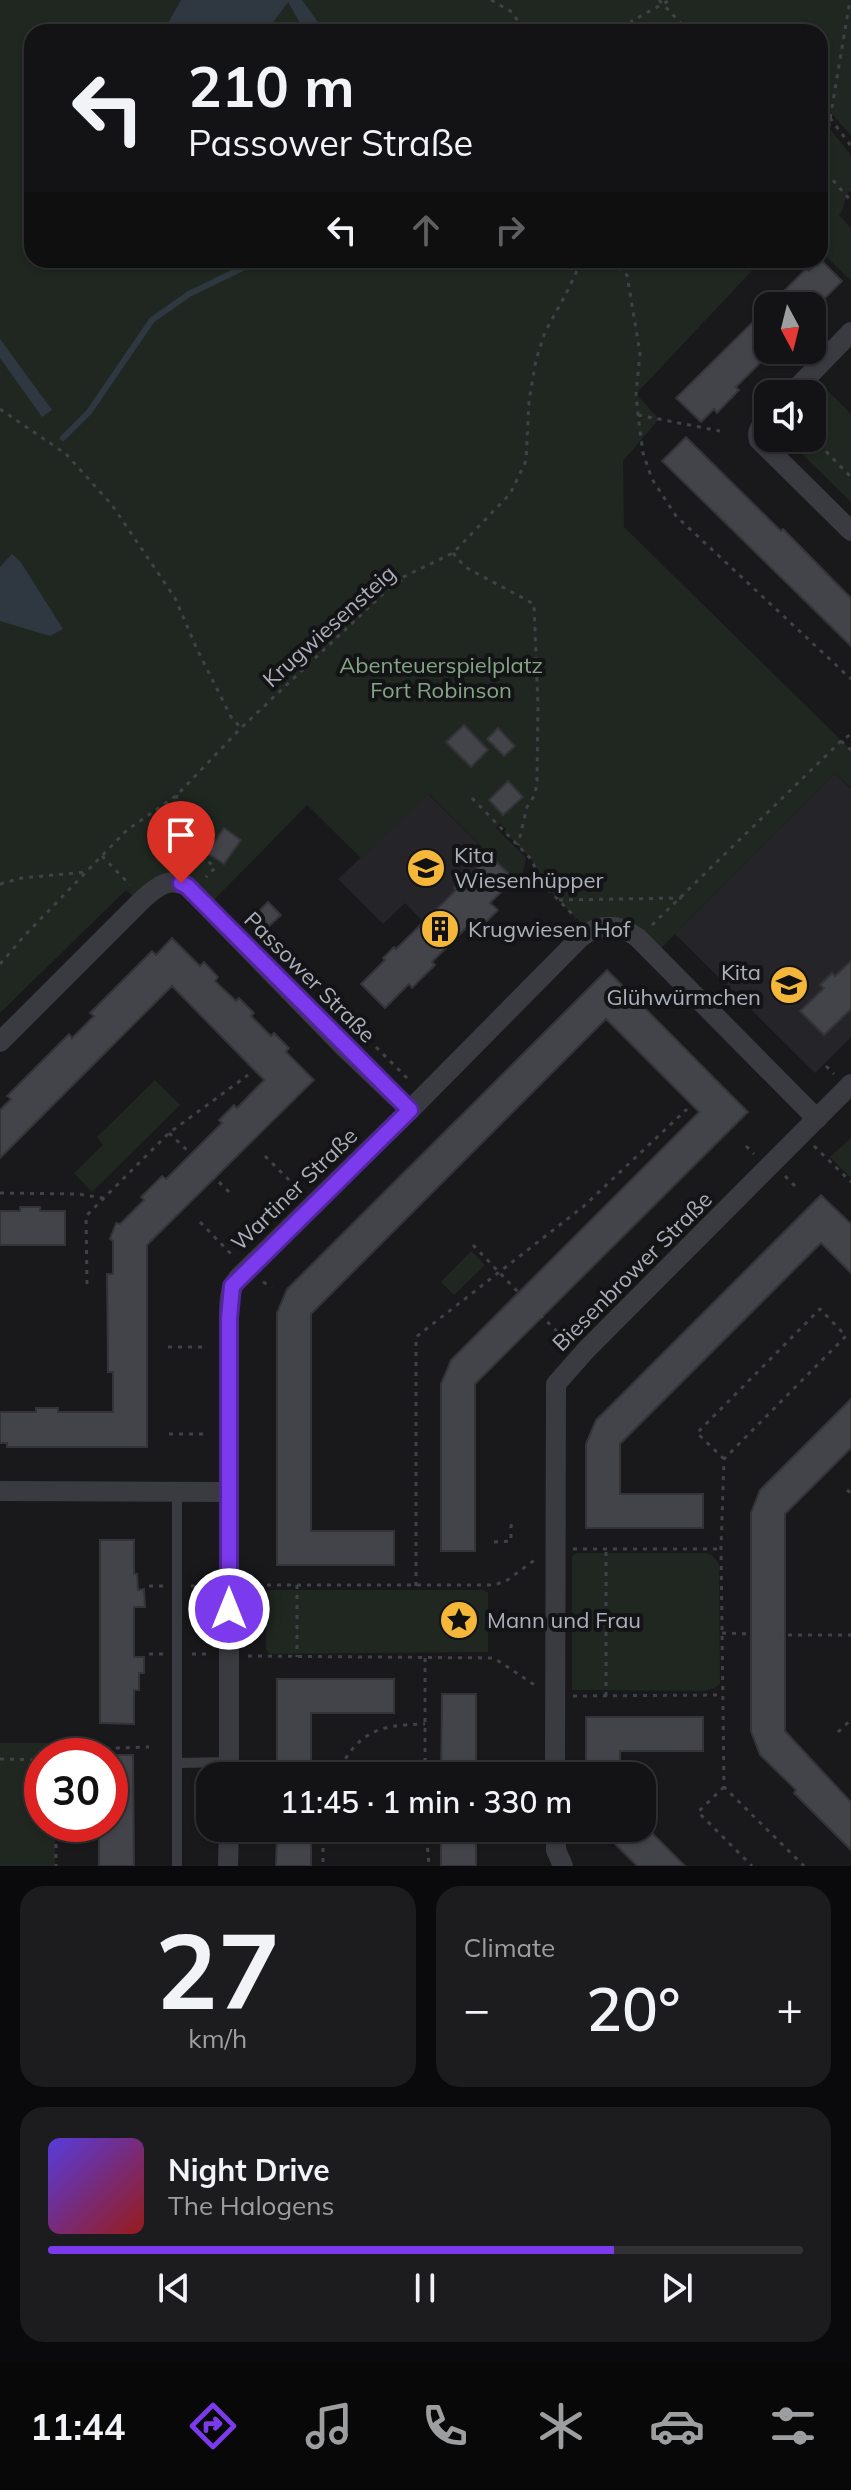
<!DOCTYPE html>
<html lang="en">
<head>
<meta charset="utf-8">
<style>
  body { margin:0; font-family:Mulish,sans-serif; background:#1c1c1e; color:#f1f3f6; height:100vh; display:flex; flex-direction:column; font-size:30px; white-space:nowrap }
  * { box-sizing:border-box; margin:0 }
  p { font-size:26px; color:#9d9ea0 }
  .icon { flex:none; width:44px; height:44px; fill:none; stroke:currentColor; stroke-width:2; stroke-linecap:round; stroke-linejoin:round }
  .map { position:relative; height:1866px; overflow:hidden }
  .sheet { display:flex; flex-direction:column; gap:20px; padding:20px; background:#0a0a0c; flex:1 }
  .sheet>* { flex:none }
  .hud { position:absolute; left:24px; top:24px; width:804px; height:244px; border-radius:24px; box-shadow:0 2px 6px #0004,0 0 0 2px #323234; background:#131315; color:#f1f3f6; overflow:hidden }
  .needle { width:52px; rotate:173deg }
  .controls { position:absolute; left:754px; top:292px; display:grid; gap:16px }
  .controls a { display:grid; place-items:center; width:72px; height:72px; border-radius:16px; background:#131315; box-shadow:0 2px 6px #0004,0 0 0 2px #323234; font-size:40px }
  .speed { position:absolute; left:24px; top:1738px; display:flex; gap:16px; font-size:40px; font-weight:700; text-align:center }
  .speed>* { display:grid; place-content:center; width:104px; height:104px; border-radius:50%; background:#131315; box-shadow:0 2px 6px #0004,0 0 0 2px #323234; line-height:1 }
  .speed .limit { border:12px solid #d22; background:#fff; color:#111 }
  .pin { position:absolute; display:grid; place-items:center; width:68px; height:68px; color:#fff; margin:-82px -34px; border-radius:50% 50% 50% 0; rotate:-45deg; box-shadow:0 0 8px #0007 }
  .pin .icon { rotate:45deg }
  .me { position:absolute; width:88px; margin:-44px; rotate:0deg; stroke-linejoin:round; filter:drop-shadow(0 0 6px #0008) }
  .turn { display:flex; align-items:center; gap:28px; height:168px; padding:0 32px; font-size:36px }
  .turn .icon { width:104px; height:104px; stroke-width:2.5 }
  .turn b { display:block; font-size:56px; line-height:68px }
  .lanes { display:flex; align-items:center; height:76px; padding:0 32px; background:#0003; justify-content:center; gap:40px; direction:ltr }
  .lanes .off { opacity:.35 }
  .big { font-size:60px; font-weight:600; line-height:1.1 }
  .sheet .card { flex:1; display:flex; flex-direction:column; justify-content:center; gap:12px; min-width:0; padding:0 28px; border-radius:24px; background:#1c1c1e }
  .sheet .dial { align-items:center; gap:0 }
  .dial b { font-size:104px; line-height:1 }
  .song { display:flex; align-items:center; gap:24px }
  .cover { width:96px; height:96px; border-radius:12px; background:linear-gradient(135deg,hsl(250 70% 55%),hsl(0 70% 35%)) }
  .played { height:8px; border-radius:4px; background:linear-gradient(90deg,#7c3aed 75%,#323234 75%) }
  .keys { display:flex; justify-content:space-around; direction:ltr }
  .heat { display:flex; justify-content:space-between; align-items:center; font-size:44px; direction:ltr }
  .sheet .tiles { flex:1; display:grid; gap:20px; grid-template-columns:1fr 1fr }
  .card:last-child { grid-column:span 2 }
  .trip { position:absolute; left:196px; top:1762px; width:460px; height:80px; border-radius:24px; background:#131315; box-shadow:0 2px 6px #0004,0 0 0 2px #323234; font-weight:600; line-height:80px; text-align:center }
  .tabs { display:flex; height:128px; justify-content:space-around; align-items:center; background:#080808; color:#9d9ea0 }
  .tabs .icon { width:56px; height:56px }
  .tabs .active { color:#7c3aed }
  .tabs b { font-size:36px; color:#f1f3f6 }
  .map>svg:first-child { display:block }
</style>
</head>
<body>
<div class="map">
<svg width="851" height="1866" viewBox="0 0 851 1866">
  <rect width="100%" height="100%" fill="#19191c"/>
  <!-- built -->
  <g fill="#252529">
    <polygon points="835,773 851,789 851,1037 815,1073 675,934"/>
    <polygon points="428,794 514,879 447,946 405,903 383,924 338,879"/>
  </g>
  <!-- green -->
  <g fill="#1f2720">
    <path d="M0,0H851V136L828,109L825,123L851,155V190C843,197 846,207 839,215L851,228V281L820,250V32H32V260H762L636,394L659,419L623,461L624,527L851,750V788L835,773L660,949L583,925L540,881L532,860L504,832L506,829L500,823L496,828L526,858L520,885L429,794L361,858L307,805L213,901L195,882L134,897L126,890L0,1013Z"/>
    <polygon points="824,387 851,414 851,502 786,438 812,438 812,400"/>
    <polygon points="155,1080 180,1105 92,1192 74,1173 103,1145 97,1137"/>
    <polygon points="851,1138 851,1178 830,1157"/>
    <polygon points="471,1251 485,1265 454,1295 441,1282"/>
    <polygon points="577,1553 706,1553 712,1555 719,1564 720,1684 715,1688 706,1691 572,1690 572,1556"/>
    <polygon points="267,1590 484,1590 488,1593 488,1652 269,1654 266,1649"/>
    <polygon points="0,1743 55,1743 55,1756 42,1756 42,1824 55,1824 55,1866 0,1866"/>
  </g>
  <!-- water -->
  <g fill="#2f3840">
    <polygon points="181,0 302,0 325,32 305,32 288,2 266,32 159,32 167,25"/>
    <polygon points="0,339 52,410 42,417 0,358"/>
    <polygon points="12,554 20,561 63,629 50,636 0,621 0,567"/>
  </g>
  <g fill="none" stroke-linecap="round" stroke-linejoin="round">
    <!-- stream -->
    <polyline stroke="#2f3840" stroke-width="6" points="63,438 89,412 152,320 189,294 259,260"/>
  </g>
  <!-- building -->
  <g fill="#434449" stroke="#333338" stroke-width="2">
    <polygon points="820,259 842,281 817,306 769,306 806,269 809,271"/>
    <polygon points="768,307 768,350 772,351 736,387 739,390 717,413 714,409 701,422 676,398"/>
    <polygon points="686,437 781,531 783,529 851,598 851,646 662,461"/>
    <polygon points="464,725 488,750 471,767 446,742"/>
    <polygon points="498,728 515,746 504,756 487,739"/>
    <polygon points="508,781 523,797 503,815 489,800"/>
    <polygon points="224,828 241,840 224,864 207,853"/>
    <polygon points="490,855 514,879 490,903 498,910 475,933 468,926 432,962 435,965 412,988 409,984 385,1008 361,984 385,960 383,958 394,947 396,949 456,890 454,888 465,877 467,879"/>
    <polygon points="268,902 281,915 269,926 257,913"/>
    <polygon points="172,938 200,966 204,962 218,977 215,981 236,1001 239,998 254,1013 251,1016 271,1036 274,1033 289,1048 286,1052 314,1080 147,1245 147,1447 7,1447 7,1443 0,1443 0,1412 36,1412 36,1408 58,1408 58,1412 113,1412 113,1372 108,1372 107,1274 113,1274 113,1241 110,1239 116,1223 120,1224 144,1200 141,1197 162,1176 166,1179 222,1123 219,1120 234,1105 237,1108 264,1080 172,986 0,1158 0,1110 11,1099 7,1096 69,1034 72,1038 94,1016 90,1013 152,951 156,955"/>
    <polygon points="851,961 851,1009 824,1035 800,1011 824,988 820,985 832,973 835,976"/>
    <polygon points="607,970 748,1112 475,1384 475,1551 441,1551 441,1384 451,1360 699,1112 606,1019 311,1314 311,1531 394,1531 394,1565 277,1565 277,1313 287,1289"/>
    <polygon points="821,1195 851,1224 851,1273 821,1243 620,1444 620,1494 703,1494 703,1528 586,1528 586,1444 596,1420"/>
    <polygon points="20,1207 40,1207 40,1211 65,1211 65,1245 0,1245 0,1211 20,1211"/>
    <polygon points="851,1399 851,1448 785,1514 785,1731 851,1802 851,1850 794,1793 796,1790 760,1755 751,1731 751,1513 760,1490"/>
    <polygon points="100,1540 134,1540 134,1574 137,1574 138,1590 144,1589 145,1607 134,1607 134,1657 144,1657 144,1673 139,1673 139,1690 134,1690 134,1724 100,1723"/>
    <polygon points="277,1679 394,1679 394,1713 311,1713 311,1776 277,1776"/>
    <polygon points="442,1694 476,1694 476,1776 441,1776"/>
    <polygon points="586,1717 703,1717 703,1751 620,1751 620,1776 586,1776"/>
    <polygon points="110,1755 133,1755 134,1866 99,1866 99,1824 110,1824"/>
    <polygon points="277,1828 311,1828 311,1866 276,1866"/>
    <rect x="441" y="1828" width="35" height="38"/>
    <polygon points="599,1828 647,1828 685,1866 637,1866"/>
  </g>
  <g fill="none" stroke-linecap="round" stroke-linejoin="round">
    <!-- path -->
    <g stroke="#404248" stroke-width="3" stroke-dasharray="4 6" stroke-linecap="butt">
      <polyline points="491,0 512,12 525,32"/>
      <polyline points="659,0 689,32"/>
      <polyline points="625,32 632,21 670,0"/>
      <polyline points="830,118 851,146"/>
      <polyline points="820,165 851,201"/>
      <polyline points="822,167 850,0"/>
      <polyline points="611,260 627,275 640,353 636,394 638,415 643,453 652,479 676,516 851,679"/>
      <polyline points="0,409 66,454 112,505 175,598 196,647 231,717 241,728"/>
      <polyline points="638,415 720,431"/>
      <polyline points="812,437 851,477"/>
      <polyline points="453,553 465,567 534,604 538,706 537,781 535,795 527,807 518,845"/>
      <polyline points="399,579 406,586"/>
      <polyline points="841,741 851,750"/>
      <polyline points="177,795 175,811 177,830 215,868 206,877"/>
      <polyline points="472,798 532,860 540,881 576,918"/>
      <polyline points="102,856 130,885"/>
      <polyline points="0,884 22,878 86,872"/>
      <polyline points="559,900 682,898"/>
      <polyline points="652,925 841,741 851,734"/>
      <polyline points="0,964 26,934 127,830 177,795 241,728 399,579 453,553 510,494 526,461 529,401 536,360 545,332 566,294 582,260"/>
      <polyline points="376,1047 407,1078"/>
      <polyline points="826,1066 834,1074"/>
      <polyline points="169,1133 191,1154"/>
      <polyline points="746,1146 754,1154"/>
      <polyline points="814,1146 851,1182"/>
      <polyline points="265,1156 299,1190"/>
      <polyline points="212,1175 229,1192"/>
      <polyline points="785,1176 796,1187"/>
      <polyline points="0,1193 78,1194 103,1198"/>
      <polyline points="200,1222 233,1256"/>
      <polyline points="473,1245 518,1292"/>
      <polyline points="263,1282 272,1287"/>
      <polyline points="87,1284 86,1216 169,1133 248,1075"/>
      <polyline points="540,1315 559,1333"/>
      <polyline points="168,1347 208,1347"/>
      <polyline points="169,1434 209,1434"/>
      <polyline points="724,1459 697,1433 820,1309 846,1336 724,1459 721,1549 724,1787 804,1866"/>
      <polyline points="847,1490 851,1493"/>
      <polyline points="494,1542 511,1541 511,1526 515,1519"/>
      <polyline points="573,1549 721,1549"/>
      <polyline points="247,1585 494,1585 506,1581 536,1559"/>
      <polyline points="297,1585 297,1657"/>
      <polyline points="149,1586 164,1586"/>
      <polyline points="191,1586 212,1586"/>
      <polyline points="416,1586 416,1337 584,1206 687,1109"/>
      <polyline points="722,1633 751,1634"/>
      <polyline points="778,1635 851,1635"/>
      <polyline points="149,1654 165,1654"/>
      <polyline points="192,1654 209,1654"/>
      <polyline points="248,1656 494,1658 536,1686"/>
      <polyline points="425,1658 425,1776"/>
      <polyline points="573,1696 722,1695"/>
      <polyline points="606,1696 606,1549"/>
      <polyline points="838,1732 851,1720"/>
      <polyline points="67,1756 87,1749 149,1747"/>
      <polyline points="0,1759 42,1760"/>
      <path d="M335,1776C359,1732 375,1725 425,1724"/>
      <polyline points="724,1787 698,1812 752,1866"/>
      <polyline points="56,1824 56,1866"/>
      <polyline points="323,1828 323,1866"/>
      <polyline points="426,1828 429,1866"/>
    </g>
    <!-- lane -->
    <g stroke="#3a3b41" stroke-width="10">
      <polyline points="177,1763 229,1762"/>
      <polyline points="177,1866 177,1493"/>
    </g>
    <!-- street -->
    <g stroke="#3a3b41" stroke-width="20">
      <polyline points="791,394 851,332"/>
      <path d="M768,418C761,426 756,430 759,440L851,531"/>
      <path d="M0,1042L144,898C158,886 169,877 187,886L345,1048L410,1110"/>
      <polyline points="0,1491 228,1492"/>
      <path d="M229,1776V1318C229,1303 229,1290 238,1278L410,1110L580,938C599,923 619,923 638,938L817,1119"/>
      <polyline points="555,1776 556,1384 586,1350 851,1084"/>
      <polyline points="556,1828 556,1850 563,1866"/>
      <polyline points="228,1866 229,1828"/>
    </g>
  </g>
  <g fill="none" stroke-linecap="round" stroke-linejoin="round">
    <defs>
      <polyline id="route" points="181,883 187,886 410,1110 232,1286 229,1318 229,1609"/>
    </defs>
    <!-- route casing -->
    <use href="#route" stroke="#51269a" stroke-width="20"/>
    <!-- route -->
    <use href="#route" stroke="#7c3aed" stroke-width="14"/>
  </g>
  <!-- icons -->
  <defs>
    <symbol id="school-disc" viewBox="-11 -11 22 22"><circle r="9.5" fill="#f4b739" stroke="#141417"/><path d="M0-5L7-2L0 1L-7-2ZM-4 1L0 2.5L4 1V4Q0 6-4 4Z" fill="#111"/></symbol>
    <symbol id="building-disc" viewBox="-11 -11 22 22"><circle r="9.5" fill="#f4b739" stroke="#141417"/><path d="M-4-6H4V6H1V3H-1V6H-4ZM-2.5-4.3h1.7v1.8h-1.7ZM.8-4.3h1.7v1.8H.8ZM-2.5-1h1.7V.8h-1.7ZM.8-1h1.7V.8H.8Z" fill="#111"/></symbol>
    <symbol id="sight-disc" viewBox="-11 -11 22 22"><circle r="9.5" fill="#f4b739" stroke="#141417"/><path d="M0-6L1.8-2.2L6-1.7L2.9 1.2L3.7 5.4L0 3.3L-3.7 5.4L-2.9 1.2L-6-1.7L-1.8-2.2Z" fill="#111"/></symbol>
  </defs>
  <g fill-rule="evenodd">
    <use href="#school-disc" x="404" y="846" width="44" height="44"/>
    <use href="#building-disc" x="418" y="907" width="44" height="44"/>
    <use href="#school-disc" x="767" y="963" width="44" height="44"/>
    <use href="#sight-disc" x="437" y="1598" width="44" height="44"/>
  </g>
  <g text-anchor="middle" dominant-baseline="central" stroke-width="8" stroke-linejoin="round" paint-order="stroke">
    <!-- street labels -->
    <g font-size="22" fill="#acb0bb" stroke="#141417">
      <text transform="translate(329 626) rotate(-42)">Krugwiesensteig</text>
      <text transform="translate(310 977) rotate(45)">Passower Straße</text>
      <text transform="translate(294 1189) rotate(-44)">Wartiner Straße</text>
      <text transform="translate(632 1271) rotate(-45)">Biesenbrower Straße</text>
    </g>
    <!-- park labels -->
    <g font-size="22" fill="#83a685" stroke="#141417">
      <text x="441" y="665">Abenteuerspielplatz<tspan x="441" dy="25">Fort Robinson</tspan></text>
    </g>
    <!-- poi labels -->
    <g font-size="22" fill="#acb0bb" stroke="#141417" text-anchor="start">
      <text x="454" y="855">Kita<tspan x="454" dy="25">Wiesenhüpper</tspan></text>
      <text x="468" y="929">Krugwiesen Hof</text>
      <text x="761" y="972" text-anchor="end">Kita<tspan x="761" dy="25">Glühwürmchen</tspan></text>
      <text x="487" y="1620">Mann und Frau</text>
    </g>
  </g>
</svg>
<div class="controls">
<a><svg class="needle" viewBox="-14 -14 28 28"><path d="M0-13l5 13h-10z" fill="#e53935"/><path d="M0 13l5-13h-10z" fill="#9d9ea0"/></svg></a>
<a><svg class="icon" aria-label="sound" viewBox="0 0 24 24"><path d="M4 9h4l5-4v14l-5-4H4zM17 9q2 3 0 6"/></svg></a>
</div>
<div class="speed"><div class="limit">30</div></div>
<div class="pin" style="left:181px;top:883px;background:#d93025"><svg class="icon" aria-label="arrive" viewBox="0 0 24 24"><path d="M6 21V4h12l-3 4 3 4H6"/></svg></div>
<svg class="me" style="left:229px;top:1609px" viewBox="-20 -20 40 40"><circle r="17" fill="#7c3aed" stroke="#fff" stroke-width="3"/><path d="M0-11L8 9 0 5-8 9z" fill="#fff"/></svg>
<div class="trip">11:45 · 1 min · 330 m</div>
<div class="hud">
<div class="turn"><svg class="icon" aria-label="left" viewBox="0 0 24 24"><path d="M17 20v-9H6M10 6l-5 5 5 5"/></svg><div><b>210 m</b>Passower Straße</div></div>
<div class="lanes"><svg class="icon" aria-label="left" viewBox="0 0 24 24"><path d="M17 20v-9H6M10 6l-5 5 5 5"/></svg><svg class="icon off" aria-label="ahead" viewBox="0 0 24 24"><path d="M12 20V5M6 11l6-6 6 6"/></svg><svg class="icon off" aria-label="right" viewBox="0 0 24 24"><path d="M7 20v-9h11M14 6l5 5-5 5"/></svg></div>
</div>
</div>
<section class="sheet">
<div class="tiles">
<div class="card dial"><b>27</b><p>km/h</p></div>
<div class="card"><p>Climate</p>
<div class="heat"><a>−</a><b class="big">20°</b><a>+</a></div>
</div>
<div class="card">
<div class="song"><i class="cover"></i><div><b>Night Drive</b><p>The Halogens</p></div></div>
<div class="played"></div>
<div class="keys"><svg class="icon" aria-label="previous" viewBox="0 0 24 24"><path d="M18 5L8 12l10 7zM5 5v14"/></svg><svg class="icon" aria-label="pause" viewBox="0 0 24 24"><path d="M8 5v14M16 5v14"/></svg><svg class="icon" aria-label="next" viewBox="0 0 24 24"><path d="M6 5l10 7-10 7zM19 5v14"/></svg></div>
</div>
</div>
</section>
<nav class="tabs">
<b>11:44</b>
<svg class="icon active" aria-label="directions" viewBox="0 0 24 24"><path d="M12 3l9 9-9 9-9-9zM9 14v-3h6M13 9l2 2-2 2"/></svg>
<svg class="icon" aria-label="music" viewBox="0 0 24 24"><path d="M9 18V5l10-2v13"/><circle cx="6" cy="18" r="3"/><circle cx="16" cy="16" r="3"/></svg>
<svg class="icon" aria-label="phone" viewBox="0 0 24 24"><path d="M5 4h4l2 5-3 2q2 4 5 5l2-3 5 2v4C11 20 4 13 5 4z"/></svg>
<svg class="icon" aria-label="climate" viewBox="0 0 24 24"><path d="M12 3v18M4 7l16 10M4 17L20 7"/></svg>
<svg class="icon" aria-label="car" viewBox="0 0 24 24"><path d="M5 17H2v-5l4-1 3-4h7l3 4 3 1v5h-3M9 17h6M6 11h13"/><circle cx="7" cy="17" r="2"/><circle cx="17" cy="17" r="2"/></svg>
<svg class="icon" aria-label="filters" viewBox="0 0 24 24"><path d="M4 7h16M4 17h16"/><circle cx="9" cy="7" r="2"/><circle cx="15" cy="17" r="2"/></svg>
</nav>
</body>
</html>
